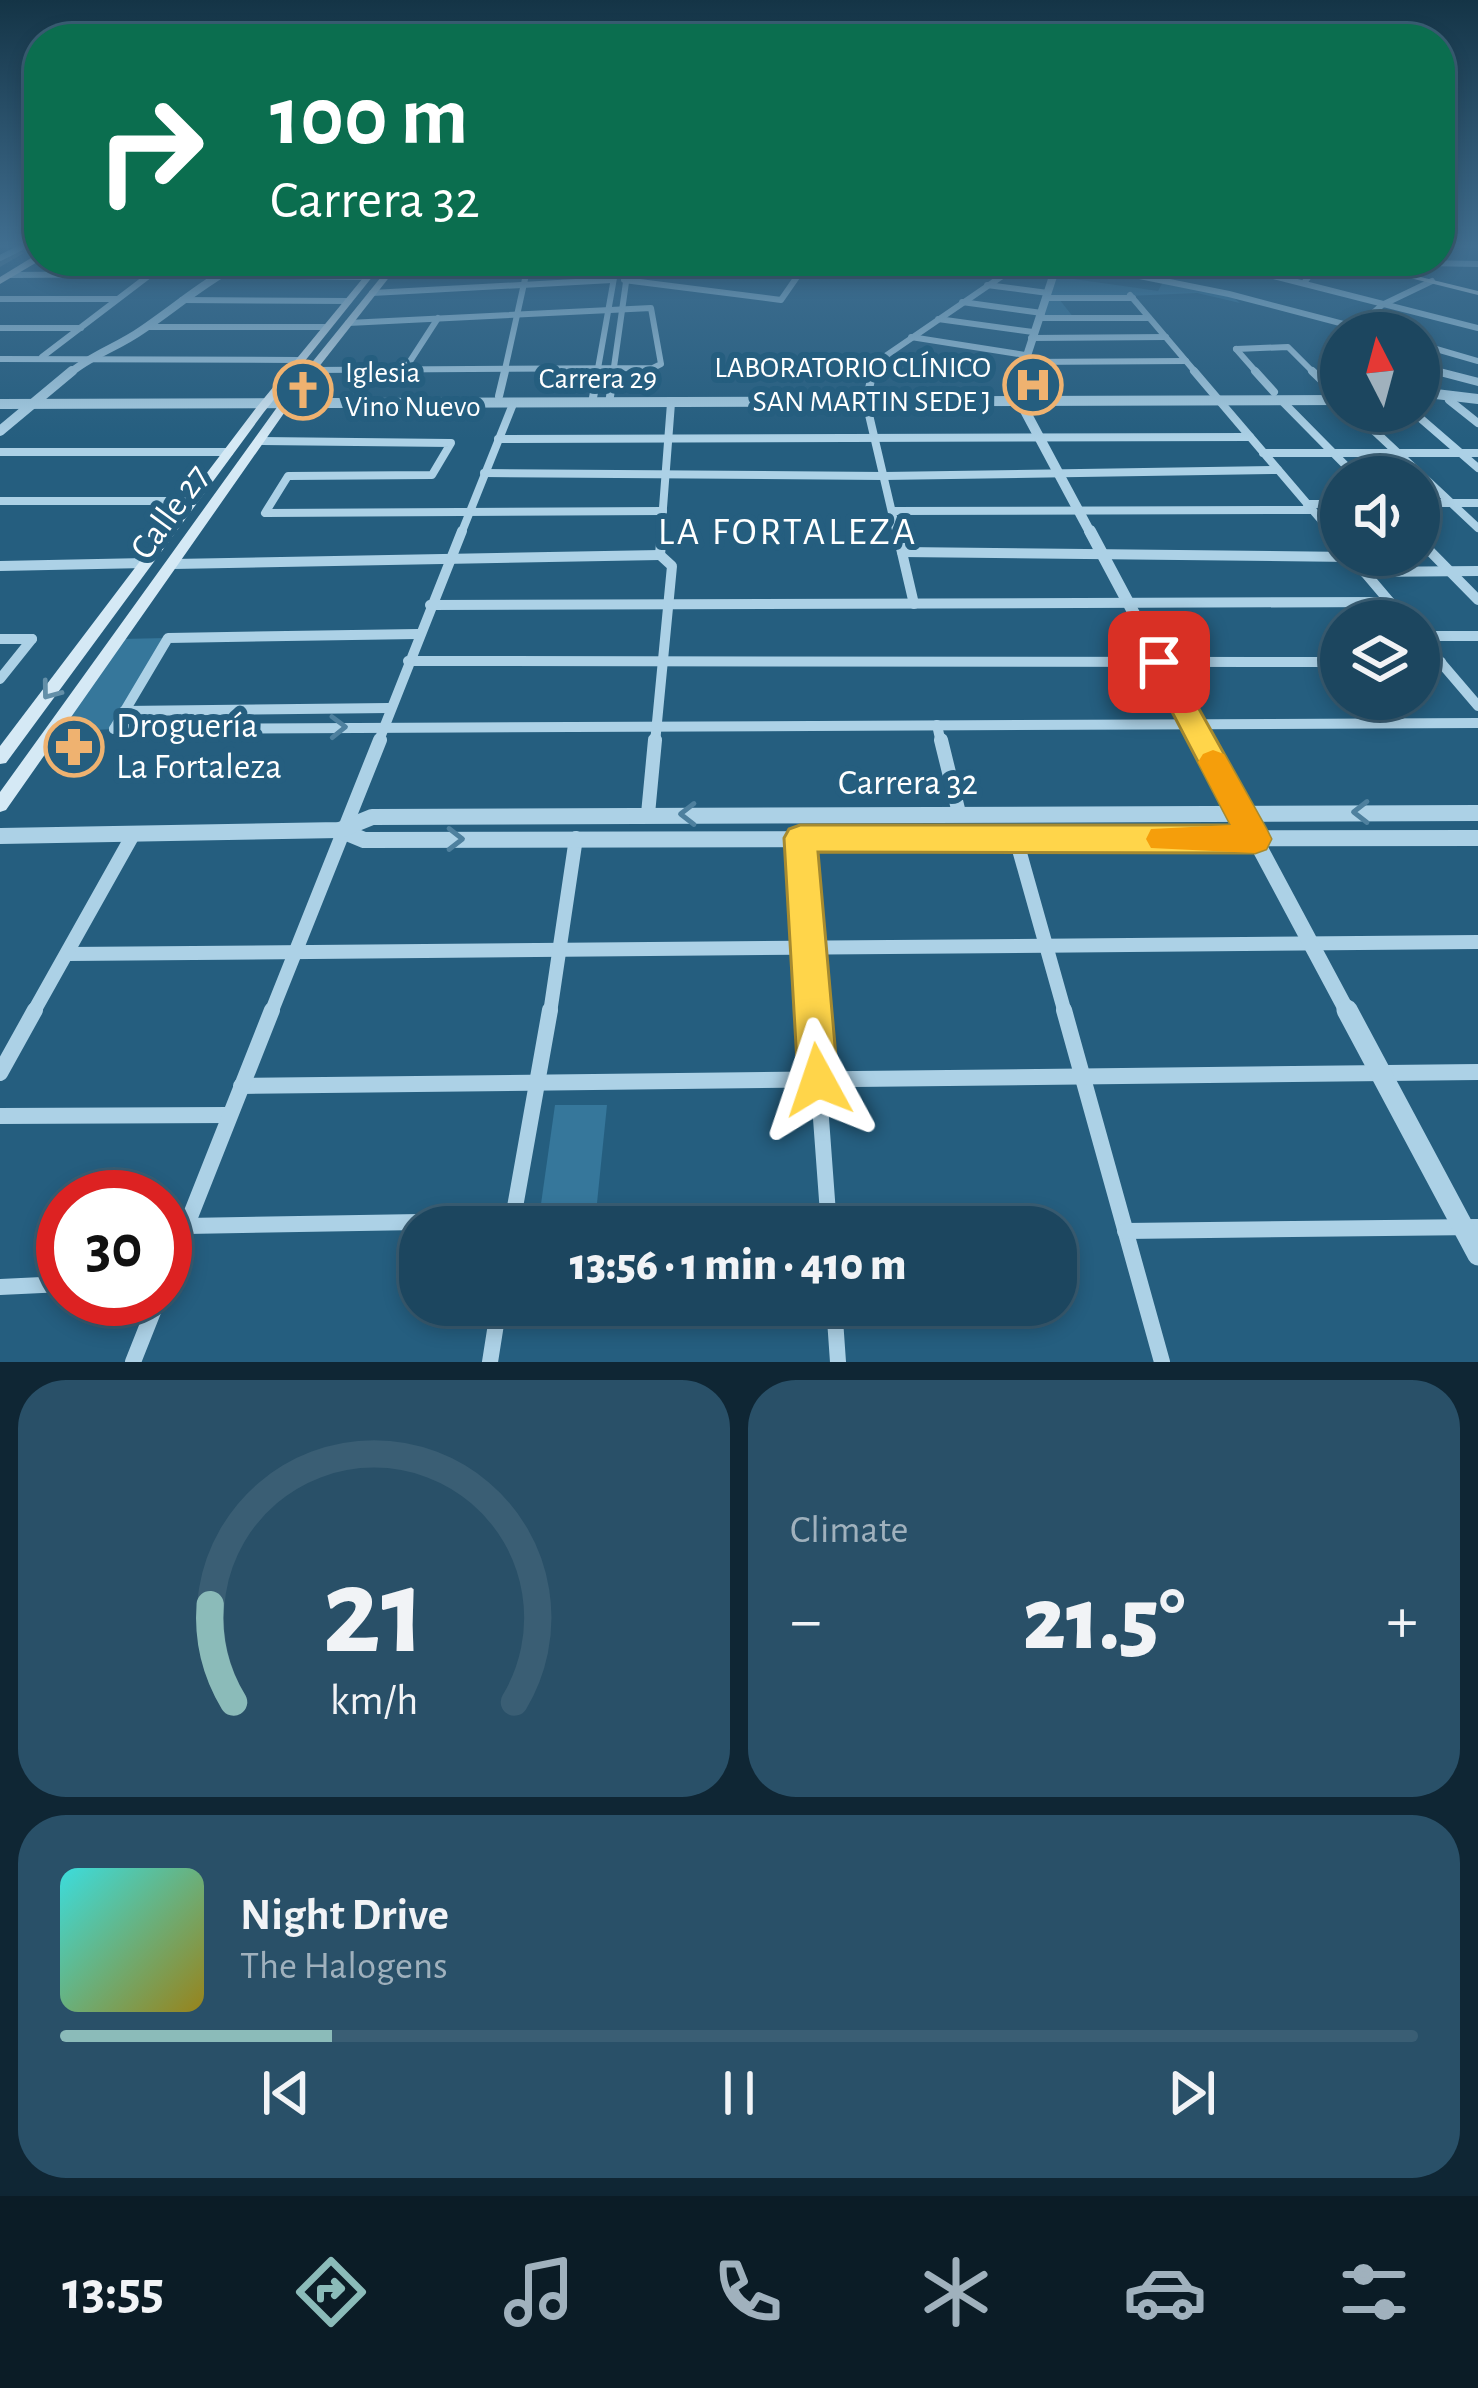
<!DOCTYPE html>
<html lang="en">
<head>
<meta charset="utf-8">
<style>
  body { margin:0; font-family:"Alegreya Sans",sans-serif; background:#295068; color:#f1f3f6; height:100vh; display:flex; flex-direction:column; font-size:45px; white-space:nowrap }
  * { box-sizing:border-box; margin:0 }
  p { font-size:39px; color:#a0b1bd }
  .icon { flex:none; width:66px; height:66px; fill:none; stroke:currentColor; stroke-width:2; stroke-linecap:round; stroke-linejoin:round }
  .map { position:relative; height:1362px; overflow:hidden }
  .drawer { display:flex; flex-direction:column; gap:18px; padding:18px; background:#0f2634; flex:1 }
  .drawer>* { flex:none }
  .banner { position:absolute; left:24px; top:24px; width:1431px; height:252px; border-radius:48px; box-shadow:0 6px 18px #0003,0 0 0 3px #3a5e74; background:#0b6e4f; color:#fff; overflow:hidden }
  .needle { width:78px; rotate:354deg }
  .fabs { position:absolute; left:1320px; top:312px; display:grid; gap:24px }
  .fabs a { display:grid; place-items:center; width:120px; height:120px; border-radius:50%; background:#1c465f; box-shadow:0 6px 18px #0003,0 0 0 3px #3a5e74; font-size:60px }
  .speed { position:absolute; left:36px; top:1170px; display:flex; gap:24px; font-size:60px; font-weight:700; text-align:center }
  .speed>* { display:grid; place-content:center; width:156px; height:156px; border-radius:50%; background:#1c465f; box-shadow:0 6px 18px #0003,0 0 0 3px #3a5e74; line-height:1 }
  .speed .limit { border:18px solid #d22; background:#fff; color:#111 }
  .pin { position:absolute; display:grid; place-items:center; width:102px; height:102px; color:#fff; margin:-51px; border-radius:24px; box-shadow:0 6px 18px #0006 }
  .me { position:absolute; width:132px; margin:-66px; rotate:355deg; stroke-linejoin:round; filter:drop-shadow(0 0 9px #0008) }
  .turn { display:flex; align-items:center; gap:42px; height:252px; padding:0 48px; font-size:54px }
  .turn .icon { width:156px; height:156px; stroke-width:2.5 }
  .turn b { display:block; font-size:84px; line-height:102px }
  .big { font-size:90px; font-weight:800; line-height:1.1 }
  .drawer .tile { flex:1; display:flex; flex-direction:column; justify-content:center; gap:18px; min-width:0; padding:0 42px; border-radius:48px; background:#295068 }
  .drawer .dial { align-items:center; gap:0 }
  .dial svg { height:312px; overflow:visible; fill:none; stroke:#3a5e74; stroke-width:7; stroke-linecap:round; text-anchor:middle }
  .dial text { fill:#f1f3f6; stroke:none }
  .song { display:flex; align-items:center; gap:36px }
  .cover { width:144px; height:144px; border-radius:18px; background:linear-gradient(135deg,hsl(180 70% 55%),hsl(50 70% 35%)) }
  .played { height:12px; border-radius:6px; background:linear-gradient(90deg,#8bbbb9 20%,#3a5e74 20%) }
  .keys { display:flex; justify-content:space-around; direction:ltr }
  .heat { display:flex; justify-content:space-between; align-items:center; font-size:66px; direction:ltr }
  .drawer .tiles { flex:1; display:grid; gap:18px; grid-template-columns:1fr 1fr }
  .tile:last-child { grid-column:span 2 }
  .trip { position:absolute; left:399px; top:1206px; width:678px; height:120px; border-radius:48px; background:#1c465f; box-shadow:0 6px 18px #0003,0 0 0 3px #3a5e74; font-weight:800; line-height:120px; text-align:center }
  .dock { display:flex; height:192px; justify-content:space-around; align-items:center; background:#0b1c26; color:#a0b1bd }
  .dock .icon { width:84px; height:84px }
  .dock .on { color:#8bbbb9 }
  .dock b { font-size:54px; color:#f1f3f6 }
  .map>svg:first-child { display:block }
</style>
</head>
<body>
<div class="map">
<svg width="1478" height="1362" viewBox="0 0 1478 1362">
  <rect width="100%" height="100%" fill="#255e7f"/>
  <!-- green -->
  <g fill="#36779b">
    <polygon points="1053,276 1158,291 1164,280 1229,294 1240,303 1197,293 1059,299 1074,318 1040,318"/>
    <polygon points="168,638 114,729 53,732 119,639"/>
    <polygon points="555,1105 607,1105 597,1203 541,1204"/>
  </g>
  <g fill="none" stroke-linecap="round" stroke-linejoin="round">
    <!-- river -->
    <polygon fill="#5c849a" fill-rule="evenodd" points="14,250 24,253 0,267 0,258"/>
    <!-- minor-far4 -->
    <g stroke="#acd1e6" stroke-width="6">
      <polyline points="0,258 20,248"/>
      <polyline points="712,261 799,275"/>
      <polyline points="1065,261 1229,294 1378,333"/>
      <polyline points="1214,261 1478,328"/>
      <polyline points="393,267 518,261"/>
      <polyline points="1409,272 1426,263 1478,264"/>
      <polyline points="10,275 151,274"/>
      <polyline points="218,275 368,277"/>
      <polyline points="624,280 781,300 808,261"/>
      <polyline points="1304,283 1320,261"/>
      <polyline points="987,285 1048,293"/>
      <polyline points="372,293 612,280"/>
      <polyline points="1130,295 1197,374"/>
      <polyline points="1046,298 1133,298"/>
      <polyline points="0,299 117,299"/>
      <polyline points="182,300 348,301"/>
      <polyline points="962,302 1042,313"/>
      <polyline points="1040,318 1149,318"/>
      <polyline points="938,319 1033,332"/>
      <polyline points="149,327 327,327"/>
      <polyline points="0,328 81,328"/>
      <polyline points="1350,333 1382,305 1432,281"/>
      <polyline points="911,337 1025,355"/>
      <polyline points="1031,338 1166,337"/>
      <polyline points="1419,344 1478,361"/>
      <polyline points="1236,349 1288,347 1315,374"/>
      <polyline points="1236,349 1258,374"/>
      <polyline points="42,357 168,261"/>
      <polyline points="0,359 300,360"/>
      <polyline points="1023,362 1186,361"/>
      <polyline points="1419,366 1447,374"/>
      <polyline points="405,369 438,318"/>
      <polyline points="312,370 653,368 661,364 651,308 348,323"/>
      <polyline points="504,374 529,261"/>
      <polyline points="597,374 617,261"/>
      <polyline points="613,374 629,261"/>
      <polyline points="873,374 884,357 1011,270 1053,276"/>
    </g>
    <!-- minor-far3 -->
    <g stroke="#acd1e6" stroke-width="8">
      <polyline points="1194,371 1333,534"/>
      <polyline points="1255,371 1274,392"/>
      <polyline points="1312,371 1334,392"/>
      <polyline points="1436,371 1478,382"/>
      <polyline points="868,393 873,371"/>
      <polyline points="499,396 505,371"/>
      <polyline points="1449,400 1478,423"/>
      <polyline points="1282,401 1357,477"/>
      <polyline points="866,402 897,534"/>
      <polyline points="592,403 598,371"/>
      <polyline points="609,403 614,371"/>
      <polyline points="1353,411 1478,528"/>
      <polyline points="1412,411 1478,468"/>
      <polyline points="498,439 1250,437"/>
      <polyline points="262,441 451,443 432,475 288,476 265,513 663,511"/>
      <polyline points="0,452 229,452"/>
      <polyline points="1263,453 1478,453"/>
      <polyline points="484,473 884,476 1278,470"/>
      <polyline points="0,501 193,501"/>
      <polyline points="1419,503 1478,503"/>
      <polyline points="1307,504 1341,504"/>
      <polyline points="892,511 1312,510"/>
      <polyline points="461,534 513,404"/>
      <polyline points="661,534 671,403"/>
    </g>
    <!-- minor-far2 -->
    <g stroke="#acd1e6" stroke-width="10">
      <polyline points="897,531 914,604"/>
      <polyline points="1330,531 1341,544"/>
      <polyline points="1419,540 1478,600"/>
      <polyline points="902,552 1352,557"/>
      <polyline points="1350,555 1406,621"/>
      <polyline points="173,564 660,555"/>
      <polyline points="0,566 146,563"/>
      <polyline points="1364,572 1478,571"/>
      <polyline points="430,605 1390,602"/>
      <polyline points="1419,636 1478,636"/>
      <polyline points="1419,637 1478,706"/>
      <polyline points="0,639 32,639"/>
      <polyline points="408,661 1341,662"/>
      <polyline points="1419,662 1441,662"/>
      <polyline points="0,679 32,639"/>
      <polyline points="124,711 389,708"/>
      <polyline points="937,725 941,743"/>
      <polyline points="114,729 1478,723"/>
      <polyline points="114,729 168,638 418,634"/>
      <polyline points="378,743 462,531"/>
      <polyline points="655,743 672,566 660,555 662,531"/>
    </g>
    <!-- minor-far1 -->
    <g stroke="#acd1e6" stroke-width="14">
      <polyline points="941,740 959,813"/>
      <polyline points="648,814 655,740"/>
      <polyline points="801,838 814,1013"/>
      <polyline points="1016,839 1065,1013"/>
      <polyline points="68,954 1478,942"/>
      <polyline points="33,1013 134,833"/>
      <polyline points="271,1013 380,740"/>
      <polyline points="550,1013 576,838"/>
    </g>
    <!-- minor -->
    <g stroke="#acd1e6" stroke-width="16">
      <polyline points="813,1010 829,1227"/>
      <polyline points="1064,1010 1162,1362"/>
      <polyline points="0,1073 35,1010"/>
      <polyline points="241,1086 1478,1072"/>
      <polyline points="0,1116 229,1115"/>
      <polyline points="512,1224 550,1010"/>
      <polyline points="186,1226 828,1215"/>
      <polyline points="1125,1231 1478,1227"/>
      <polyline points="165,1280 272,1010"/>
      <polyline points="0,1287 63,1284"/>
      <polyline points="834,1305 838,1362"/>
      <polyline points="133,1362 158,1299"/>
      <polyline points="490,1362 499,1305"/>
    </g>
    <!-- tertiary-far4 -->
    <g stroke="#acd1e6" stroke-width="8">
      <path d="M69,374C91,355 118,347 142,330C177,306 207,280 245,261"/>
      <polyline points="1021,374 1058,261"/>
    </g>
    <!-- tertiary-far3 -->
    <g stroke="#acd1e6" stroke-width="10">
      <polyline points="1022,371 1015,392 1091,534"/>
      <polyline points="1419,392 1478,399"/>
      <polyline points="0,404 1341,400"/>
      <polyline points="0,431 72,371"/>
    </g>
    <!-- tertiary-far2 -->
    <polyline stroke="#acd1e6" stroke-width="12" points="1090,531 1203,743"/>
    <!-- tertiary-far1 -->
    <g stroke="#acd1e6" stroke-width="16">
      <polyline points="1202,740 1348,1013"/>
      <polyline points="340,830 364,840 1478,838"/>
      <polyline points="0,836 340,830 372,817 1478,813"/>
    </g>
    <!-- tertiary -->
    <polyline stroke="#acd1e6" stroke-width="21" points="1347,1010 1478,1255"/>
    <!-- secondary -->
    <g fill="#d5e9f5" fill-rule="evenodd">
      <polygon points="377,261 385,261 264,412 6,763 0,764 0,746 256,408"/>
      <polygon points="394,261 402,261 296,396 6,810 0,812 0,792 288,392"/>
      <polygon points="1342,261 1355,261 1478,291 1478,295"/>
    </g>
    <!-- primary -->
    <polygon fill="#ecf6fd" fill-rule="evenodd" points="36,255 39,255 39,261 0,284 0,277"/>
  </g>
  <!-- one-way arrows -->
  <defs><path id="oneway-chevron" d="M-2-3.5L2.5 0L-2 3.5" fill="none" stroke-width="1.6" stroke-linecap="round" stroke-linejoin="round" transform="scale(3)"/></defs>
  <use stroke="#638fa8" href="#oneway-chevron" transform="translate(50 691) rotate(127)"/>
  <g stroke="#4e809e">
    <use href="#oneway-chevron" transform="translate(338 727) rotate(-1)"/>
    <use href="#oneway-chevron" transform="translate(1361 812) rotate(-180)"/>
    <use href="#oneway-chevron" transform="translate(688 814) rotate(180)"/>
    <use href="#oneway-chevron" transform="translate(455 839)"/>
  </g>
  <!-- sky -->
  <linearGradient id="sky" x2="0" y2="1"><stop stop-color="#143446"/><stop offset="0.56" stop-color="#406e90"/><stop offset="1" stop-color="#406e90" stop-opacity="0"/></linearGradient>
  <rect width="1478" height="439" fill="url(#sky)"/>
  <!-- route -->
  <polygon fill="#ffd54a" stroke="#a68a30" stroke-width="3" points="1159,652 1169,655 1266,829 1271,839 1266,849 1255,853 818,852 838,1080 832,1094 818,1100 804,1094 798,1080 784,838 789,829 800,825 1231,825 1146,662"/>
  <!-- slow -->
  <polygon fill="#f59e0b" points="1213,750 1224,754 1266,829 1271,839 1266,849 1255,853 1151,848 1146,839 1151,829 1231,825 1198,762 1203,754"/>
  <!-- icons -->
  <defs>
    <symbol id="hospital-ring" viewBox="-11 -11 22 22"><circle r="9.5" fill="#255e7f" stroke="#efb270" stroke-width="1.5"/><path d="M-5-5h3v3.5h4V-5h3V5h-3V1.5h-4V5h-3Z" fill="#efb270"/></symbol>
    <symbol id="church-ring" viewBox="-11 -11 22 22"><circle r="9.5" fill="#255e7f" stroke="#efb270" stroke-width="1.5"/><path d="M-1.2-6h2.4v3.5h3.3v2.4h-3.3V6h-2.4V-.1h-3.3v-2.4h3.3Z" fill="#efb270"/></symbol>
    <symbol id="pharmacy-ring" viewBox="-11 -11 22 22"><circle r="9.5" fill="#255e7f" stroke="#efb270" stroke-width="1.5"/><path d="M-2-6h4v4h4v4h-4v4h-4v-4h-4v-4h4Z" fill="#efb270"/></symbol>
  </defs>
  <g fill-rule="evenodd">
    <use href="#hospital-ring" x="1000" y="352" width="66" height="66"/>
    <use href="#church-ring" x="270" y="357" width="66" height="66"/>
    <use href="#pharmacy-ring" x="41" y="714" width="66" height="66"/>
  </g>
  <g text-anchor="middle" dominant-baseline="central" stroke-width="12" stroke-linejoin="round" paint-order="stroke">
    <!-- far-poi labels -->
    <g font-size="30" fill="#fff" stroke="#255e7f" text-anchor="end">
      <text x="991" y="368">LABORATORIO CLÍNICO<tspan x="991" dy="34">SAN MARTIN SEDE J</tspan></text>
      <text x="345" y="373" text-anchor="start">Iglesia<tspan x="345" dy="34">Vino Nuevo</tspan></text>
    </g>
    <!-- far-street labels -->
    <g font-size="30" fill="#fff" stroke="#255e7f">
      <text x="598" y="379">Carrera 29</text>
    </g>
    <!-- street labels -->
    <g font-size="36" fill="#fff" stroke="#255e7f">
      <text transform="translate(170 512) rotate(-54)">Calle 27</text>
      <text x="908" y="783">Carrera 32</text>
    </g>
    <!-- poi labels -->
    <g font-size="36" fill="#fff" stroke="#255e7f" text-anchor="start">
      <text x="116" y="726">Droguería<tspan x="116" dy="41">La Fortaleza</tspan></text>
    </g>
    <!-- neighbourhood labels -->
    <g font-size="39" letter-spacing="3" fill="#fff" stroke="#255e7f">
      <text x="788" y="532">LA FORTALEZA</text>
    </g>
  </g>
</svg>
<div class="fabs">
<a><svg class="needle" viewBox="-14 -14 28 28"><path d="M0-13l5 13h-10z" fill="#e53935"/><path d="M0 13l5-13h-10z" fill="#a0b1bd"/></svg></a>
<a><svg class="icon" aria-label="sound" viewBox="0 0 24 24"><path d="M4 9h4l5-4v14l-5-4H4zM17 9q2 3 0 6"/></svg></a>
<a><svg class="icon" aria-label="layers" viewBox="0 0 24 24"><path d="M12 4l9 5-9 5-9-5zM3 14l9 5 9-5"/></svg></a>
</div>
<div class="speed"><div class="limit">30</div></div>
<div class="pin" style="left:1159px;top:662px;background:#d93025"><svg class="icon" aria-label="arrive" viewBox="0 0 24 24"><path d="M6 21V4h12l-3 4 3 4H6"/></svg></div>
<svg class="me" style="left:818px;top:1080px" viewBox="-20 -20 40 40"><path d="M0-17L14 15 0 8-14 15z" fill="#ffd54a" stroke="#fff" stroke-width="4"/></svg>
<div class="trip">13:56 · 1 min · 410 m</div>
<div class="banner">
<div class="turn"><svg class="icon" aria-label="right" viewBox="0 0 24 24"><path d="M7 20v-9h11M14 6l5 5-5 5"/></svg><div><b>100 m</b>Carrera 32</div></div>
</div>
</div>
<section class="drawer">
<div class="tiles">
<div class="tile dial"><svg viewBox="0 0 100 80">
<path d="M14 69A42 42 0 1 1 86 69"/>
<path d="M14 69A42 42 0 0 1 8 44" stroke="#8bbbb9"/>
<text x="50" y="56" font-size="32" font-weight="700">21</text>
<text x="50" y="72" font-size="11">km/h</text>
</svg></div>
<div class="tile"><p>Climate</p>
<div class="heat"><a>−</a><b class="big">21.5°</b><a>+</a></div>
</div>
<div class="tile">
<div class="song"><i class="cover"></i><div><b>Night Drive</b><p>The Halogens</p></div></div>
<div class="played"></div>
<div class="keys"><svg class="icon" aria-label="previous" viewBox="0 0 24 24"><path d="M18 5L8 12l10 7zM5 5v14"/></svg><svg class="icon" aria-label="pause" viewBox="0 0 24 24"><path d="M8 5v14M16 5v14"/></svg><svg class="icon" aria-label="next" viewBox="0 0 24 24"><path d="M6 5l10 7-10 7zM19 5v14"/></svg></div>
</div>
</div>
</section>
<nav class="dock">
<b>13:55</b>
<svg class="icon on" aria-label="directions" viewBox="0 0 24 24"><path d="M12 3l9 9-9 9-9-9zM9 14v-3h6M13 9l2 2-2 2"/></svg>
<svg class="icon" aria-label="music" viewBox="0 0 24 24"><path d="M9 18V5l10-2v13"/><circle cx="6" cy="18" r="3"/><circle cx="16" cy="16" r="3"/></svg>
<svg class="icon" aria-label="phone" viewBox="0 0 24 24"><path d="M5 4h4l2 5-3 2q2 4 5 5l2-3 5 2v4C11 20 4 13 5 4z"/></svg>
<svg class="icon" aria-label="climate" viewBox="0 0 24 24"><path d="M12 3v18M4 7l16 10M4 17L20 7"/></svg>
<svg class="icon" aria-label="car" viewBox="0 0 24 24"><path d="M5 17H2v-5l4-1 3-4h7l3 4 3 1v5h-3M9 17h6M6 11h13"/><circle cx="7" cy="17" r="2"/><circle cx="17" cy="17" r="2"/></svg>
<svg class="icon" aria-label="filters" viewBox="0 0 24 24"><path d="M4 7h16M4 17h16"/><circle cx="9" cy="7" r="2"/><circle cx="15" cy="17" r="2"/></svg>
</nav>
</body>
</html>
